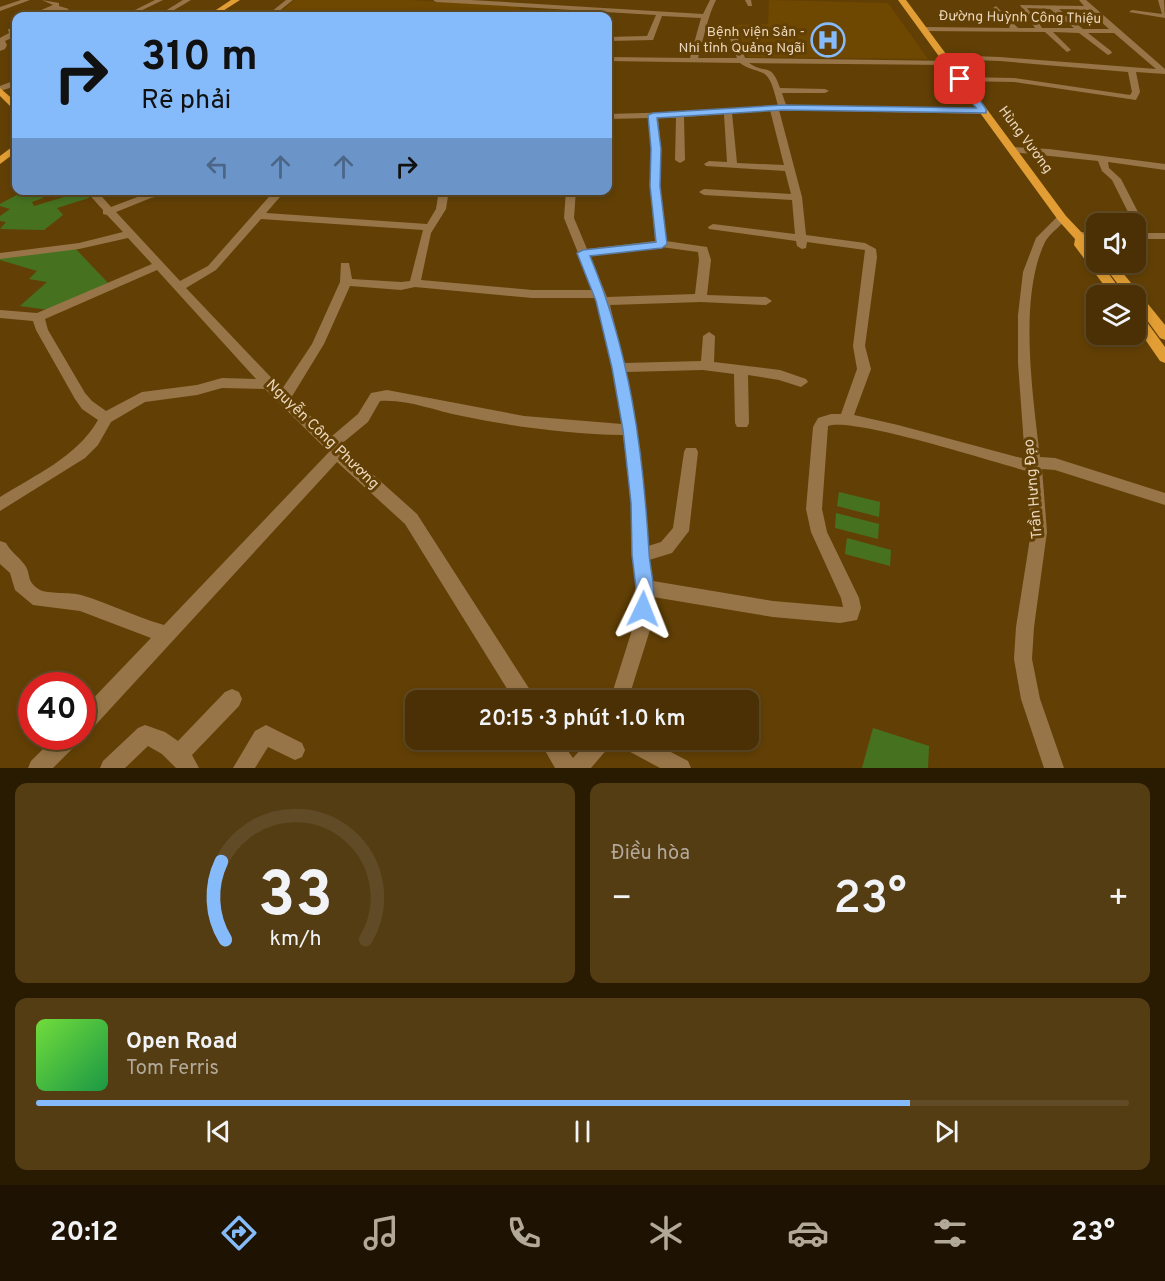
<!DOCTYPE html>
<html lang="vi">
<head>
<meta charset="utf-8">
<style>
  body { margin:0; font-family:Overpass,sans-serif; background:#543c13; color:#f1f3f6; height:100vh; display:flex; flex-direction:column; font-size:22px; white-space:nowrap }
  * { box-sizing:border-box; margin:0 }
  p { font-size:20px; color:#b2a99a }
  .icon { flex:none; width:33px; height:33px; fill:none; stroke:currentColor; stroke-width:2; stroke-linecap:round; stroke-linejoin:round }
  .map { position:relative; height:768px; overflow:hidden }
  .sheet { display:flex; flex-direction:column; gap:15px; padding:15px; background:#291a02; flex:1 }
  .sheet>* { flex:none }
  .hud { position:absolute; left:12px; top:12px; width:600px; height:183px; border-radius:12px; box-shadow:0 3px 9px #0003,0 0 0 2px #614b26; background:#86bbfb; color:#111; overflow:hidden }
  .buttons { position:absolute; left:1086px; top:213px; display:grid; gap:12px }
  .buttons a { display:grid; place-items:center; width:60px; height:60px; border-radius:12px; background:#4a3004; box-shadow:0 3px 9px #0003,0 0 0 2px #614b26; font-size:30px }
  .speed { position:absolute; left:18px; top:672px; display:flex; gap:12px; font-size:30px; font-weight:700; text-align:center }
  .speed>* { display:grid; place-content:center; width:78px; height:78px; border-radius:50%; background:#4a3004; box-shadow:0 3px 9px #0003,0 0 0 2px #614b26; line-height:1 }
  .speed .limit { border:9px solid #d22; background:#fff; color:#111 }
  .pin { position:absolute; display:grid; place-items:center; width:51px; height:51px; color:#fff; margin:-26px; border-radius:12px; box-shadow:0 3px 9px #0006 }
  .me { position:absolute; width:66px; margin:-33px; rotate:2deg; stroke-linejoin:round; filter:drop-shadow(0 0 4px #0008) }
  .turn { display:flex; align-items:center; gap:21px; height:126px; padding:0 30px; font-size:27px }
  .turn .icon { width:78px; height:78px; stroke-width:2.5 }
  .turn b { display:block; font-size:42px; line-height:51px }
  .lanes { display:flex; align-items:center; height:57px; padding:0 30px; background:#0003; justify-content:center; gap:30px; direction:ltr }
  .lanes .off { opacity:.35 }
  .big { font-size:45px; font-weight:600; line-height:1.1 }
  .sheet .widget { flex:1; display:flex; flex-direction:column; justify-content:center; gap:9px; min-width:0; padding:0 21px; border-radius:12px; background:#543c13 }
  .sheet .dial { align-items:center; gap:0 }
  .dial svg { height:156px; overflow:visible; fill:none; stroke:#614b26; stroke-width:7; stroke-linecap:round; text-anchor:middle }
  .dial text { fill:#f1f3f6; stroke:none }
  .song { display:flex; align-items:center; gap:18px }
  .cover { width:72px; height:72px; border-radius:9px; background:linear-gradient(135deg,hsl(100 70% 55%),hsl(140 70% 35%)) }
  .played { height:6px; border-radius:3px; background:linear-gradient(90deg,#86bbfb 80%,#614b26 80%) }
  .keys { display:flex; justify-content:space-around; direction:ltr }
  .heat { display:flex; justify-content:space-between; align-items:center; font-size:33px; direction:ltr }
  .sheet .tiles { flex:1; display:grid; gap:15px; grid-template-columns:1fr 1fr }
  .widget:last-child { grid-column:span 2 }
  .trip { position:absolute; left:405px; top:690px; width:354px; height:60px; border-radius:12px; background:#4a3004; box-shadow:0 3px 9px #0003,0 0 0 2px #614b26; font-weight:600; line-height:60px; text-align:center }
  .dock { display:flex; height:96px; justify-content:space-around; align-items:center; background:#1e1302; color:#b2a99a }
  .dock .icon { width:42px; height:42px }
  .dock .active { color:#86bbfb }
  .dock b { font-size:27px; color:#f1f3f6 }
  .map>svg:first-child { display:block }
</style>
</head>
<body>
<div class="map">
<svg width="1165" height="768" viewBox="0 0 1165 768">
  <rect width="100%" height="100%" fill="#624005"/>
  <!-- built -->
  <g fill="#6e4700">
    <polygon points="295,0 411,0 516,6 521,9 516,16 274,16"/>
    <polygon points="769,0 888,3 928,59 748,57 735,25 768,24"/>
  </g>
  <!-- green -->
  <g fill="#467220">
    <polygon points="84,191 89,198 57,208 63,215 44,230 0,229 6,222 0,221 0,216 10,209 0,206 0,204 22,192 45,192 43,198 32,202 34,206"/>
    <polygon points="73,246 109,284 49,310 20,306 47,282 29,279 37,271 0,260 0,256"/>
    <polygon points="839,492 880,502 879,517 837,506"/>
    <polygon points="836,513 879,524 878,539 835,528"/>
    <polygon points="847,538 891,550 890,566 845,554"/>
    <polygon points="873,728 929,746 928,768 862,768"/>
  </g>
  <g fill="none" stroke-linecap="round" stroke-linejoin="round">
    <!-- minor -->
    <g fill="#977548" fill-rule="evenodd">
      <polygon points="21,0 30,0 0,11 0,7"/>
      <path d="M42,0L59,3V6L69,9L66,11C52,8 41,16 27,16L53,5Z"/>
      <polygon points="155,0 163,0 130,16 123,16"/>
      <polygon points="183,0 191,0 164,16 157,16"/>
      <polygon points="286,0 293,0 273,16 266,16"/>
      <path d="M433,0H471L703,14L710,0H716C707,18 704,38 698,58H737L729,36L733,34L737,36L745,58L953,61L954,63L950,65L749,63C765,75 771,61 780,88L825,89L829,91L825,93H782L786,105L983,108L987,111L983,114L779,110L802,197L806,235L865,243L876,249L877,257L865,346L871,369L854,415L898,425L1025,459L1018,363V315L1023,272L1036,238L1058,216L1062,215L1067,218C1061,226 1050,233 1045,242C1018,298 1033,396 1040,457L1055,458L1165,493V505L1055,470L1042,469L1047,532L1034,627L1032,659L1040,699L1064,768H1044L1021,699L1014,659L1016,627L1031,532L1027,471C992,462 854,417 828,426L822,509L827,532L859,598L861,608L857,620L840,623L773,617L653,597L650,630L628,700H610L632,630L636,588L632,555L631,503L623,435C569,434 515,427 462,416C435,411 408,399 380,401L368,422L340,445L417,514L532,693L534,700H514L405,524L337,462L89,732L82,735V710L151,638L80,611L33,605L15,590L10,573L0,564V541L6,543C11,552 18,556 24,564C32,574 25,581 40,590C48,594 70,592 81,595C109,603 135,617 164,625L329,452L265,389L222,388L197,395L145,402L111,422L98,445L85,458L0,511V497C35,475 77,457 98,420L82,409L75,399L36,330L33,321L0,318V310L37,313L152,264L128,238L79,249L0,259V253L79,243L123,232L107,215L103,214V210L85,190H96L111,207L148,193L183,190L151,198L116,212L180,281L208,266L275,190H286L266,213L427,224L436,209L439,190H449L446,209L431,233L421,280L532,290H593L564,218L566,190H576L574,218L587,249L655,241L650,186L651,149L649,118L608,119V114L680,112L778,105C775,96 772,77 763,73C754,69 748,69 740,63L608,61V57L690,58L701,18L662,16L653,40L608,41V37L647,36L656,15L436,2ZM770,110L784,165L737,163L732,113ZM724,114L727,162L709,161L704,164L706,166L785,171L791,194L704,189L699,192L704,195L792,200L795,234L713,224L708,227L709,229L796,241L797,246L802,249L806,248L807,242L865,250L853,346L857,369L841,414H831L818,418L813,427L806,509L811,532L841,598L843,607L773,601L653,581L649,560L672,553L689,531L698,452L696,448H686L684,452L673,528L661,542L648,546C646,487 637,430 626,372L703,370L734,374L735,423L737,427H747L749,423L748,375L779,380L801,387L808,382L806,379L780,370L714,362L715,336L709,332L703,336L701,361L624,363L610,305L701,302L766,305L772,301L766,297L707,295L711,260L707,247L666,241L660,186L661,149L658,118H676L675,160L680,163L685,160L684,117ZM261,219L423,230L410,281L401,282L352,279L349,263H341L340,282L312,344L282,389L186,288L216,270ZM661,247L698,252L699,260L695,294L607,297L590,256ZM157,270L256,379L222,378L197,385L142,392L106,411L92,401L85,393L48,330L45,319ZM350,286L401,290L415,287L532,298H596L612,368L622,424L524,416L387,390L371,393L358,414L332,436L291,398L324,344Z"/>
      <polygon points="745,0 751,0 752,6 748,6"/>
      <path d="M1079,0H1086L1165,69V74L1136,72L1140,92L1136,100L1014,82L960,81L956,79L960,77L1014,78L1130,95L1132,92L1128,72L1000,61L945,59L941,57L945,55L1000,57L1156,69L1114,33H1088L1111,51L1112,53L1108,55L1079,33L1053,32L1071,50L1067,52L1045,32L925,31L922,29L925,27L1010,28L993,8L996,6L1018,28H1035L1020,5L1084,6ZM1027,8L1050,9L1074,28H1042L1039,23L1057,21L1054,19H1035ZM1059,9L1088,10L1109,29H1083Z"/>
      <polygon points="1158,0 1164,0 1165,18 1129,12 1132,10 1162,14"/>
      <polygon points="84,13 102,16 82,16"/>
      <polygon points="8,29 12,29 16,36 5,41 7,45 5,49 0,51 0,38 9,33"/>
      <polygon points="13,81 16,81 16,86 0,91 0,86"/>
      <polygon points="1013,147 1049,149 1165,164 1165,170 1108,162 1109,168 1121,179 1139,214 1134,217 1129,214 1112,180 1102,171 1098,161 1010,152 1008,150"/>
      <polygon points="1078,232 1096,232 1096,238 1074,237 1073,235"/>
      <rect x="1136" y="233" width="29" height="6"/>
      <polygon points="232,689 239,692 242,699 239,706 192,755 199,768 176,768 162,754 148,746 125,768 100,768 103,761 138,728 145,725 165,732 178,741 225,692"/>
      <polygon points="266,725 302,743 305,750 302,757 295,760 268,747 255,768 233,768 255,731"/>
      <polygon points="56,736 81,736 78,743 53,768 28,768 31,761"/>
      <polygon points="539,740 560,740 573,758 589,740 612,740 609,747 591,768 555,768"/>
      <polygon points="618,740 648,740 688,761 691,768 660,768 621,747"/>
    </g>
    <!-- major -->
    <g fill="#e29e34" fill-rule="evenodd">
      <polygon points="231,0 240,0 215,16 207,16"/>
      <polygon points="898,0 906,0 1066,216 1085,236 1096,244 1096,253 1091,251 1096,258 1096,262 1100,262 1125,296 1112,296 1074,245 1075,239 1058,220"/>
      <polygon points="0,88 16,102 16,110 13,109 0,96"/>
      <polygon points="16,144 16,152 0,164 0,156"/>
      <polygon points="1101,262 1114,262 1165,325 1165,340 1160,338 1136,305 1136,296 1127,296"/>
      <polygon points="1136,313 1141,314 1165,347 1165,363 1160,361 1136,326"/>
    </g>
  </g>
  <!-- route -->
  <path fill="#86bbfb" stroke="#577aa3" stroke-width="1.5" d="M960,77H963L986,109V113L783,110L657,118L661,149L660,186L667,244L662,248L590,256C630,352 643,449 649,552C650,573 659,595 649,615L643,617L637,615L634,609L636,588L632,555L631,503L623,430L612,368L596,301L577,253L583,250L656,242L650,186L651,149L648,115L653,113L783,105L976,108L956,79Z"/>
  <!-- icons -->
  <defs>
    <symbol id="hospital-ring" viewBox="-11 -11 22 22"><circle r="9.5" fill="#624005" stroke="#86bbfb" stroke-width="1.5"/><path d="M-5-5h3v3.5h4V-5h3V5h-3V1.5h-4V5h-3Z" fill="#86bbfb"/></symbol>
  </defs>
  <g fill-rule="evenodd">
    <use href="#hospital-ring" x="809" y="21" width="38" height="38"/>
  </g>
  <g text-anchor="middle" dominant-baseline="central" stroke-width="6" stroke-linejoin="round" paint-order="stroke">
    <!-- far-street labels -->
    <g font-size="14" fill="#ead6bc" stroke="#624005">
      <text transform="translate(1020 18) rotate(1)">Đường Huỳnh Công Thiệu</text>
      <text transform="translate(1025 140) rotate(53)">Hùng Vương</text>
    </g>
    <!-- far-poi labels -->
    <g font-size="14" fill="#ead6bc" stroke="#624005" text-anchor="end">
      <text x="805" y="32">Bệnh viện Sản -<tspan x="805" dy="16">Nhi tỉnh Quảng Ngãi</tspan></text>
    </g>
    <!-- street labels -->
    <g font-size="15" fill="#ead6bc" stroke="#624005">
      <text transform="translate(322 435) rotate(44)">Nguyễn Công Phương</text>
      <text transform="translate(1034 489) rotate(-95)">Trần Hưng Đạo</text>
    </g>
  </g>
</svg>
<div class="buttons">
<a><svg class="icon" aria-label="sound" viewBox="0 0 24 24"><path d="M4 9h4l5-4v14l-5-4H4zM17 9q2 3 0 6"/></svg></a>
<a><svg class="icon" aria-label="layers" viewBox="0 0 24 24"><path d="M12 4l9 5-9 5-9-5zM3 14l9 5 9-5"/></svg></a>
</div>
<div class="speed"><div class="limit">40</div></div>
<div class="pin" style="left:960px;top:79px;background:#d93025"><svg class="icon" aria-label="arrive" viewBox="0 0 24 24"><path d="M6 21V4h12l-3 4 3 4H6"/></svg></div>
<svg class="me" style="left:643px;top:609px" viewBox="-20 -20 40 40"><path d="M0-17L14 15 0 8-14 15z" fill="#86bbfb" stroke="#fff" stroke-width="4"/></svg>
<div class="trip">20:15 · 3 phút · 1.0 km</div>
<div class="hud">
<div class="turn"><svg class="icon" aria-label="right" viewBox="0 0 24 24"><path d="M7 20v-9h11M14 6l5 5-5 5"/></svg><div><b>310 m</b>Rẽ phải</div></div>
<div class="lanes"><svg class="icon off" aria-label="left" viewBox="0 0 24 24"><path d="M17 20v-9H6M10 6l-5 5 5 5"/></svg><svg class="icon off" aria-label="ahead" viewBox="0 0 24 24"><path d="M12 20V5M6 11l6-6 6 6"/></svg><svg class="icon off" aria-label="ahead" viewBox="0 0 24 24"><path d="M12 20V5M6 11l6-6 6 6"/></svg><svg class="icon" aria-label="right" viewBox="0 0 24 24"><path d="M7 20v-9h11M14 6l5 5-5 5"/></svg></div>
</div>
</div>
<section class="sheet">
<div class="tiles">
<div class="widget dial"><svg viewBox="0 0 100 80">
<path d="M14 69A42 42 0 1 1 86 69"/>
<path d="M14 69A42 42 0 0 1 12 29" stroke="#86bbfb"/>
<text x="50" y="56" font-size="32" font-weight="700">33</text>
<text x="50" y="72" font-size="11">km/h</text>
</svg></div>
<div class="widget"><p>Điều hòa</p>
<div class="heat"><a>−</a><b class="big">23°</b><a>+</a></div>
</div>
<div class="widget">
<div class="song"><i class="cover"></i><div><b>Open Road</b><p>Tom Ferris</p></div></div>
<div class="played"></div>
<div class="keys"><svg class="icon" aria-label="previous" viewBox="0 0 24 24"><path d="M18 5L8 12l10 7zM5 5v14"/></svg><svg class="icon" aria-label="pause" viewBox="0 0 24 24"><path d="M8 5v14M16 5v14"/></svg><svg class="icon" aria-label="next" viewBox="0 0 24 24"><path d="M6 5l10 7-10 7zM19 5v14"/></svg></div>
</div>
</div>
</section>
<nav class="dock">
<b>20:12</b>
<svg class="icon active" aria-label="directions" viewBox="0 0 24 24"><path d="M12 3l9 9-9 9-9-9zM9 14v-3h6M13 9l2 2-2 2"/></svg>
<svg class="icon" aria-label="music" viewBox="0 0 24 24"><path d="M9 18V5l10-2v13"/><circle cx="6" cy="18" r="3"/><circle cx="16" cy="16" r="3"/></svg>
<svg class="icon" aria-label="phone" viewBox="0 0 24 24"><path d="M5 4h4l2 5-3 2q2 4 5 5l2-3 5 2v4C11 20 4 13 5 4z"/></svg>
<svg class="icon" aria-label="climate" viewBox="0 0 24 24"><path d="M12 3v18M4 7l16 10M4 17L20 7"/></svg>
<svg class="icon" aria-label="car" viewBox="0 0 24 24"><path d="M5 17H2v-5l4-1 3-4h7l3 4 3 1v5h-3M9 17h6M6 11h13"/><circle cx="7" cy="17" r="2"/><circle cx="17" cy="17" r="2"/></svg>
<svg class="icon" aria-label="filters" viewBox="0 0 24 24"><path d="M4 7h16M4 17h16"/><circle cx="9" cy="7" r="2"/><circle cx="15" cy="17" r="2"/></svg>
<b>23°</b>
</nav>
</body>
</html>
